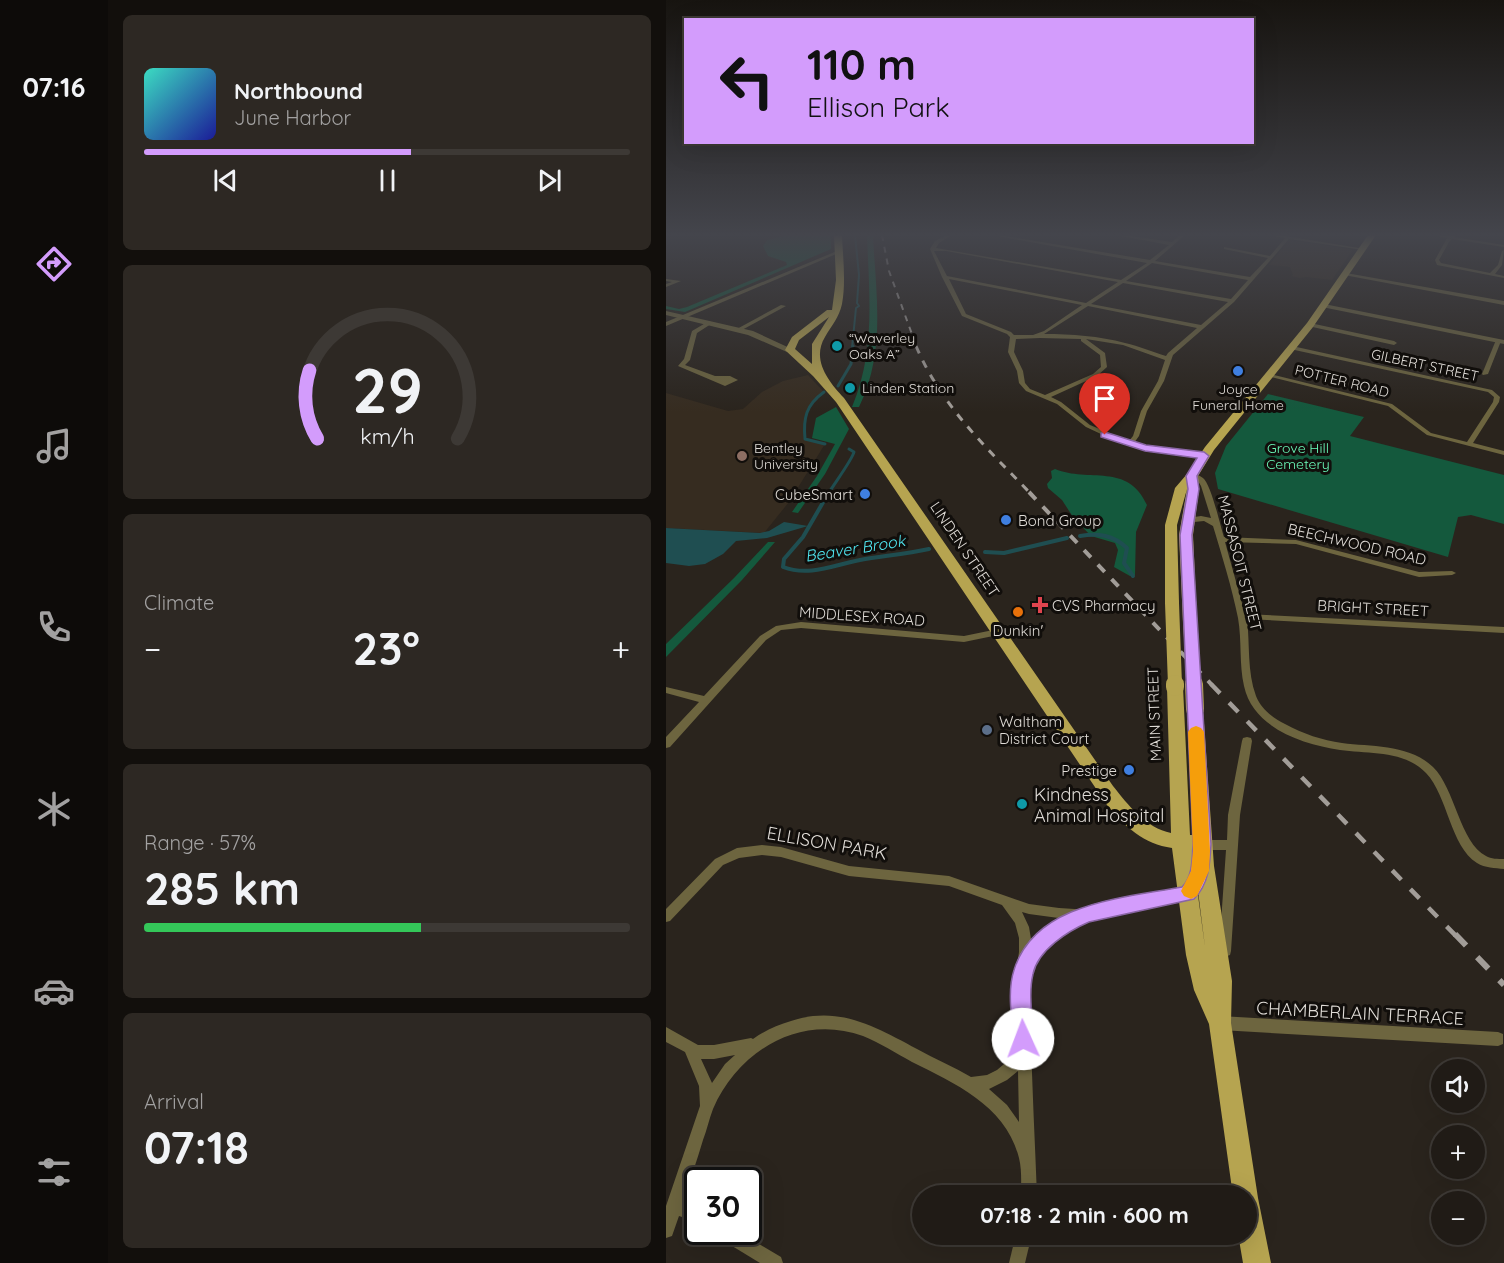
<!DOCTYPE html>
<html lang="en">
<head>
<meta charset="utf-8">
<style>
  body { margin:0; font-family:Quicksand,sans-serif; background:#2d2823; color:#f1f3f6; height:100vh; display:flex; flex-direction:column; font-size:22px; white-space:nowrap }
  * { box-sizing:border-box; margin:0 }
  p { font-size:20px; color:#a2a1a1 }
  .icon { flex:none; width:33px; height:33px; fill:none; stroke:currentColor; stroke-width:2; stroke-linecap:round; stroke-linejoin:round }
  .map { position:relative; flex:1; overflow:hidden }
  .sheet { display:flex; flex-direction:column; gap:15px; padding:15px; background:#120f0c; width:558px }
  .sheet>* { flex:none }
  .guide { position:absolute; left:18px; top:18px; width:570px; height:126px; border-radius:0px; box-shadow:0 6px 24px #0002,0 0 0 2px #3d3935; background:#d39cfc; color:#111; overflow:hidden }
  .buttons { position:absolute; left:765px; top:1059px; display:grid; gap:12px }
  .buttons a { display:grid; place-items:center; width:54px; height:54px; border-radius:50%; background:#201b16; box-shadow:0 6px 24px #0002,0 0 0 2px #3d3935; font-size:30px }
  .speed { position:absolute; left:18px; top:1167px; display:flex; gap:12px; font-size:30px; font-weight:700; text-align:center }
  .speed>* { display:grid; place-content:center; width:78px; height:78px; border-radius:50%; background:#201b16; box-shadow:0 6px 24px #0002,0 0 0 2px #3d3935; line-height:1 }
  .speed .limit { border:3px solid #111; border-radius:9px; background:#fff; color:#111 }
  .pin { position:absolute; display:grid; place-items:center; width:51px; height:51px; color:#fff; margin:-62px -26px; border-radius:50% 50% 50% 0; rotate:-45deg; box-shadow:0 0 6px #0007 }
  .pin .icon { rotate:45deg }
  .me { position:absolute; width:66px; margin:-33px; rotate:358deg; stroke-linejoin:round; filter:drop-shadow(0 0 4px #0008) }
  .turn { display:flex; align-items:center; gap:21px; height:126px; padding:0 24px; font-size:27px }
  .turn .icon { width:78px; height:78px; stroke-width:2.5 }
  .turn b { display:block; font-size:42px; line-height:51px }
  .big { font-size:45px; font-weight:700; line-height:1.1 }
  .sheet .widget { flex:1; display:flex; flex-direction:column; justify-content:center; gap:9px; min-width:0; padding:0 21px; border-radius:9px; background:#2d2823 }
  .sheet .dial { align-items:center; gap:0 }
  .dial svg { height:156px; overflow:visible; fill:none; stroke:#3d3935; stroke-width:7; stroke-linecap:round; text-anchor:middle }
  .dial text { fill:#f1f3f6; stroke:none }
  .song { display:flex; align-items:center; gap:18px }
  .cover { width:72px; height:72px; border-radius:9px; background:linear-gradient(135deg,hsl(170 70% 55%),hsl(240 70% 35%)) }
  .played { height:6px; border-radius:3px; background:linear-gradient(90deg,#d39cfc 55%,#3d3935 55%) }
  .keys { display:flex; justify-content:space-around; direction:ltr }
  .heat { display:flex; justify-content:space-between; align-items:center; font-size:33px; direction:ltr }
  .charge { height:9px; border-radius:4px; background:linear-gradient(90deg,#34c759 57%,#3d3935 0) }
  .trip { position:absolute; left:246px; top:1185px; width:345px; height:60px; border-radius:30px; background:#201b16; box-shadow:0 6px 24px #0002,0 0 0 2px #3d3935; font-weight:700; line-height:60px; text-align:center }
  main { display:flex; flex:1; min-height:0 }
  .tab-bar { display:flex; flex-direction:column; width:108px; justify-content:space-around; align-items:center; background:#0d0b09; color:#a2a1a1 }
  .tab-bar .icon { width:42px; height:42px }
  .tab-bar .current { color:#d39cfc }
  .tab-bar b { font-size:27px; color:#f1f3f6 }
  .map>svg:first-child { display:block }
</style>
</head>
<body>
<main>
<nav class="tab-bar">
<b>07:16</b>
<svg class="icon current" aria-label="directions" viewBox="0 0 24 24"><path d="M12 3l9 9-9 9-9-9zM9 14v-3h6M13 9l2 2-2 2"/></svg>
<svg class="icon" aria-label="music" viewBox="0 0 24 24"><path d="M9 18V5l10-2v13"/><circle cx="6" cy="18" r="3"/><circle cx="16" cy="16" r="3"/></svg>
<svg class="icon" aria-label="phone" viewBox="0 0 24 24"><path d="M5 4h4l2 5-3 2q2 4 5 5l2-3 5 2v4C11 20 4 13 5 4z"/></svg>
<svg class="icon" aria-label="climate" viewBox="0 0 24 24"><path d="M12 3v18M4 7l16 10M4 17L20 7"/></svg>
<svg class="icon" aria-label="car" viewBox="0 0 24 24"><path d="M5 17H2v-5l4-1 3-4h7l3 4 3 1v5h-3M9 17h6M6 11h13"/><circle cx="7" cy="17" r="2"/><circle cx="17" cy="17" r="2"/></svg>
<svg class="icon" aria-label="filters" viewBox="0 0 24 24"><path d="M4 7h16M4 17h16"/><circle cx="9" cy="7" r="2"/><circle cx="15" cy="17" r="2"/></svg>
</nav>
<section class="sheet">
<div class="widget">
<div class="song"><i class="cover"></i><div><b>Northbound</b><p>June Harbor</p></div></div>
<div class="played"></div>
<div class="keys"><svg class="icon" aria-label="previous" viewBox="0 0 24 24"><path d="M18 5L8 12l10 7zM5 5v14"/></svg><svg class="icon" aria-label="pause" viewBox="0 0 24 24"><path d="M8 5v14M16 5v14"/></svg><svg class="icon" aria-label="next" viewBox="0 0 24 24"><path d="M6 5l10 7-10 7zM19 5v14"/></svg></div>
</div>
<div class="widget dial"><svg viewBox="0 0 100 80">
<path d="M14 69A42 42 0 1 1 86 69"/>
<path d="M14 69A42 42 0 0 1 10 34" stroke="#d39cfc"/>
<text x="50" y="56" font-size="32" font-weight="700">29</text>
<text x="50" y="72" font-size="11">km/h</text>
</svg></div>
<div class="widget"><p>Climate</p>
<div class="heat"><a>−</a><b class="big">23°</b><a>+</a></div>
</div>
<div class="widget"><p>Range · 57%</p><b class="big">285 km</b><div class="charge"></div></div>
<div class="widget"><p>Arrival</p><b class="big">07:18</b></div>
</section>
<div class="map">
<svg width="838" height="1263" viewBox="0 0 838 1263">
  <rect width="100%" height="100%" fill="#2a241d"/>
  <!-- built -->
  <g fill="#362c20">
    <polygon points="623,240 684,249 686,251 666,280 640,277 634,278 625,276 627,275 624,267 603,265"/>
    <polygon points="142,375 158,392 148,399 138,417 138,438 159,444 123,502 98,533 0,528 0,393 62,411 77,409 96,392 117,381"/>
  </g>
  <!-- green -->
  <g fill="#14593d">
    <polygon points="122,235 165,235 165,249 19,312 0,309 0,306 13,309 21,307 121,265 120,262 102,256 97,246 101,240"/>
    <path d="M201,235H207C210,296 220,351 193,407H186C210,350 203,295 201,235Z"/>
    <polygon points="602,394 698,417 684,436 838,475 838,524 805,515 792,517 782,557 552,489 549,473 560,446"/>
    <polygon points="170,407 183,429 159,474 132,513 126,512 151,476 169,444 146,438 150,418"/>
    <path d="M389,469C423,483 462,462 481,505L470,532L469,575L464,576L448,567L452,550L449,543L425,536L407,517L396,500L382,488L381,484L386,478L385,471Z"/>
    <polygon points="102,542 109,542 76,580 0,657 0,644 68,578"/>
  </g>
  <!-- water -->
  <polygon fill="#1f4e51" points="118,522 142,526 101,538 70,541 57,554 39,564 23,566 0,563 0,528 94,533 103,531"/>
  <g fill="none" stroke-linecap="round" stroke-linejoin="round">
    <!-- stream-far2 -->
    <polyline stroke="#1f4e51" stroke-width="2" points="186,348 190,308 193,306 191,303 193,275 189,235"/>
    <!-- stream-far1 -->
    <g stroke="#1f4e51" stroke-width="3">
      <polyline points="172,386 185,364 187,346"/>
      <path d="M158,392C140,405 137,418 139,439L159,444"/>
      <path d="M162,494C168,484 186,460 188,452L183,449"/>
    </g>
    <!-- stream -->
    <g stroke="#1f4e51" stroke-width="4">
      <path d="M163,492L137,537L118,559L117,567C143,577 168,565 194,560C217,556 240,554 263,549"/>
      <path d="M414,536C433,533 447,535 461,548L458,563L467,576"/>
      <polyline points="319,552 338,553 401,538"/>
    </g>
    <!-- minor -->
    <g fill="#6d653f" fill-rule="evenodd">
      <path d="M281,235H286L273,243L270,248L455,280L481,263L325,235H334L484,260L503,245L450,235H459L506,242L514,235H519L489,261L584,277L602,258L558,249V247L604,256L619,238L603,235H613L699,249L697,250L623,239L568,302L507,355L498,381L481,411L473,436L468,443L480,446L540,455L541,456L538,458L479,450L450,441L420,427L391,404L360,391L353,383L351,371L342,352L344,337L341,334L296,316L276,277L264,249L269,241ZM268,251H280L452,282L420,303L281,276ZM486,263L582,280L565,299L460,281ZM283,279L416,305L378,331L367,335H348L345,332L300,314ZM457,283L562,302L535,325L425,304ZM422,306L531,328L502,353L500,356C487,352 473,346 459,343C433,336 406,334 378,334ZM374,338L415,339V341L434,355L435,367L427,374L379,395L364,389L359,383L357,371L348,352L350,339ZM420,339L457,345L499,360L492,381L475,411L467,436L463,441L424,425L395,402L385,397L431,376L441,367L439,353Z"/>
      <polygon points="766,235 784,236 790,235 788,237 838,245 838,247 786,239 783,242 773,260 775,263 824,273 832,265 836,251 838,250 836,265 829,274 838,276 838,278 771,265 769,260 781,238"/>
      <polygon points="171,251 175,252 0,326 0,322"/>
      <polygon points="680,273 838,301 838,305 678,275 678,274"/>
      <polygon points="0,279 15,281 0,287 0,284 6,282 0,281"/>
      <polygon points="115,305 120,306 74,331 69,330"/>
      <polygon points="43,321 45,322 45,324 31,333 24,360 19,365 49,376 64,376 72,380 59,386 12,366 18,359 26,331"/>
      <polygon points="644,323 728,341 731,343 728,345 642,326 642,324"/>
      <polygon points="830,340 835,341 822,374 817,375 816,374"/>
      <polygon points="626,346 826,390 834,397 833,402 807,443 838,451 838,455 761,435 722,406 601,376 604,374 726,404 765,433 801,442 827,402 828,397 822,392 624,349 624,347"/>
      <path d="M523,474C528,474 533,475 537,478C545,484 554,525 558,537L630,540L753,572L786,571L790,573L786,575L753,577L630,544L559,542L579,614L838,627V633L581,619C584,644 581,672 590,696C595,709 607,718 619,724C637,734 656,740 676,743C706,747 743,744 767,767C789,788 794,843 820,856C825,859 832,859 838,859V869C829,868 819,868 811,863C784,846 782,796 760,773C738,750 703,754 674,750C636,744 587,728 578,686C573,664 576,641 572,618C566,588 556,556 547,526L538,521L528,522L523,528H520L516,526L522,518L535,516L545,518L535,486L532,481L523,478Z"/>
      <polygon points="135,622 298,636 332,629 337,632 332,635 298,642 135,628 115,630 100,640 4,747 0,748 0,737 33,702 0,693 0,687 38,696 94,636 110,626"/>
      <polygon points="581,737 585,738 586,741 574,815 565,951 564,955 559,957 554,955 553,951 560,850 536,850 532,848 530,845 532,842 536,840 561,840 562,815 576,741 577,738"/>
      <path d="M96,845L115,847L183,866L283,876L363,904L393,908L424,910L510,891L523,887L527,888L529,892L527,896C491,911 449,909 412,925C395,932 376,945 368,963C358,987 365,1011 365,1035C366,1089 369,1142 371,1196H355C355,1184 356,1170 353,1158C340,1106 290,1084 246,1062C230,1053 214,1043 197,1036C134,1013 72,1051 47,1109C43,1119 41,1130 37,1140C31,1160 24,1181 17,1201L32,1206V1222L13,1216L6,1236L0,1238V1206L34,1106L33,1086L19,1052L0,1042V1027L32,1045H48L85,1038L87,1039C98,1031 111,1025 125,1021C173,1005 210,1027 251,1049C269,1059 288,1067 305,1077L321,1075L331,1070L344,1059L349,1053L351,1045L348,986L353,952V938L349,923L336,905L283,886L183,876L115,857L96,855L73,858L57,865L4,921L0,922V909L49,859L71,848ZM356,912L363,914L400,919C387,925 374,933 366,945L363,927ZM69,1055L59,1064L46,1083L35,1059H48ZM352,1071L353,1122L341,1105L323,1089L341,1080Z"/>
      <polygon points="554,1016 832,1032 837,1034 837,1044 832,1046 554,1030 549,1028 547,1023 549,1018"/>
      <polygon points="51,1232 73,1232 115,1257 117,1263 94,1263 53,1238"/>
      <polygon points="350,1234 366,1234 359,1263 343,1263"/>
    </g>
    <!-- tertiary -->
    <g fill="#6d653f" fill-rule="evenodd">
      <polygon points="658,304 838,340 838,344 656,307 655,306"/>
      <polygon points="0,311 87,331 128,350 121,352 82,335 0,315"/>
    </g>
    <!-- primary -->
    <g fill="#b6a450" fill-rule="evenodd">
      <path d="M168,235H176C177,258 180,282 176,304C173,318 165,326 159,337C145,360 163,382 178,398L447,786C462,805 480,828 505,833L501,687L503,683H515L517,687L524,835H527L521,709L523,705H535L537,709L548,866L566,981L565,1023L592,1198L605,1263H577L572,1234H580V1196H567L543,1024L528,990L520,955L506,848C478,844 459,827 441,805L170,402L147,376L119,350L126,337L161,310H166L170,280ZM163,317L146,344V364L129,349L133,340ZM526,851H527L539,947Z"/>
      <polygon points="702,235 710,235 647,327 548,450 532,476 533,489 527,535 531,622 524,627 519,625 517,622 513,535 521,489 511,525 513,603 506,607 499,603 499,525 509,488 521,474 539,447 641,323"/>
    </g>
    <!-- rail-far4 -->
    <polyline stroke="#a29d98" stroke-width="2" stroke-dasharray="6 6" stroke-linecap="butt" points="216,235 223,271 251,348"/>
    <!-- rail-far3 -->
    <path stroke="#a29d98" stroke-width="3" stroke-dasharray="8 8" stroke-linecap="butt" d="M250,346C276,407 320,447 365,494"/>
    <!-- rail-far2 -->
    <polyline stroke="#a29d98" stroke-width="4" stroke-dasharray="10 10" stroke-linecap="butt" points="363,492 546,685"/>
    <!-- rail-far1 -->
    <polyline stroke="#a29d98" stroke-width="4.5" stroke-dasharray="13 13" stroke-linecap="butt" points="545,684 790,936"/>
    <!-- rail -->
    <polyline stroke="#a29d98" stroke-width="6" stroke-dasharray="16 16" stroke-linecap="butt" points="789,934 838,985"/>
    <!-- primary-bridge-far1 -->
    <g stroke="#b6a450" stroke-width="14">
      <polyline points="506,603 509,685"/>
      <polyline points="524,622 528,685"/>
    </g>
    <!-- primary-bridge -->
    <g stroke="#b6a450" stroke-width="18">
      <polyline points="509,684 509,687"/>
      <polyline points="528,684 529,709"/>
    </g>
  </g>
  <!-- sky -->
  <linearGradient id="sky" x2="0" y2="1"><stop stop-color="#171410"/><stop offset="0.57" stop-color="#44454c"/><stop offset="1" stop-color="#44454c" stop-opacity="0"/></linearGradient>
  <rect width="838" height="412" fill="url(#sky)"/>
  <!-- route -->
  <path fill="#d39cfc" stroke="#8965a4" stroke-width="1.5" d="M439,432L480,445L538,452L543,456L531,476L533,489L526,535L545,844C544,864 543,884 528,899L423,922C402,931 372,950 367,974C362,995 367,1019 368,1039L365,1047L357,1050L350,1047L347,1039C346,1018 341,991 348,970C369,902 458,898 516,887C527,876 526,858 527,844L514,535L522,489L520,476L531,458L479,451L435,437V433Z"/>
  <!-- slow -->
  <polygon fill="#f59e0b" points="530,726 535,728 538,732 544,851 543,871 531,896 525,899 518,896 515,891 525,871 527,851 522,732 525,728"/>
  <!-- markers -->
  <g fill="#0f9aa8" stroke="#110e0b" stroke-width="2">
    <circle cx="171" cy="346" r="6"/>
    <circle cx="184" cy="388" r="6"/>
    <circle cx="356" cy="804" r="6"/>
  </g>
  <g fill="#3f7fe0" stroke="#110e0b" stroke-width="2">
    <circle cx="572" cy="371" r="6"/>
    <circle cx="199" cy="494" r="6"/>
    <circle cx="340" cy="520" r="6"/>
    <circle cx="463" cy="770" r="6"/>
  </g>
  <circle fill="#8d6e63" stroke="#110e0b" stroke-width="2" cx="76" cy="456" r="6"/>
  <path fill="#e0444e" stroke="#110e0b" stroke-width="2" d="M371 596h6v6h6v6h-6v6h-6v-6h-6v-6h6z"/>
  <circle fill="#e8710a" stroke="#110e0b" stroke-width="2" cx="352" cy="612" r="6"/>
  <circle fill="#5c6f8a" stroke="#110e0b" stroke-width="2" cx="321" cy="730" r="6"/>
  <g text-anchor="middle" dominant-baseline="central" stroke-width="6" stroke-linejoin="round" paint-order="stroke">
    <!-- far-poi labels -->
    <g font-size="14" fill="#dfdbd6" stroke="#110e0b" text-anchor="start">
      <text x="183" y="338">“Waverley<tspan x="183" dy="16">Oaks A”</tspan></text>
      <text x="196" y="388">Linden Station</text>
      <text x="572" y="389" text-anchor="middle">Joyce<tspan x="572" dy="16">Funeral Home</tspan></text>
      <text x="88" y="448">Bentley<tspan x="88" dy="16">University</tspan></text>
    </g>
    <!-- far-street labels -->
    <g font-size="14" fill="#dfdbd6" stroke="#110e0b">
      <text transform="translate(759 365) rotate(12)">GILBERT STREET</text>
      <text transform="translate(676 381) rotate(14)">POTTER ROAD</text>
    </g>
    <!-- far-park labels -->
    <g font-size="14" fill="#6cfdbb" stroke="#110e0b">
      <text x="632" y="448">Grove Hill<tspan x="632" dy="16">Cemetery</tspan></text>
    </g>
    <!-- poi labels -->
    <g font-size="15" fill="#dfdbd6" stroke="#110e0b" text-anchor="start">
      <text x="187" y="494" text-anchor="end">CubeSmart</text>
      <text x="352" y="520">Bond Group</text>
      <text x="386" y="605">CVS Pharmacy</text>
      <text x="352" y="630" text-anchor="middle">Dunkin'</text>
      <text x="333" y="721">Waltham<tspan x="333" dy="17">District Court</tspan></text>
      <text x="451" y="770" text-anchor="end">Prestige</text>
    </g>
    <!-- street labels -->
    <g font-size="15" fill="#dfdbd6" stroke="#110e0b">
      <text transform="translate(691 544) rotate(13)">BEECHWOOD ROAD</text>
      <text transform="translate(299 549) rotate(56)">LINDEN STREET</text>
      <text transform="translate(574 563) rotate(76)">MASSASOIT STREET</text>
      <text transform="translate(707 608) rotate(3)">BRIGHT STREET</text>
      <text transform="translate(196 616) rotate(4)">MIDDLESEX ROAD</text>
      <text transform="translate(488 714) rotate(-92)">MAIN STREET</text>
    </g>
    <!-- water labels -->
    <g font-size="16" font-style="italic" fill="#51e8f2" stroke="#110e0b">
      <text transform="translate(189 548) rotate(-9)">Beaver Brook</text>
    </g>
    <!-- near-poi labels -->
    <g font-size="18" fill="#dfdbd6" stroke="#110e0b" text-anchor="start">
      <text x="368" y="794">Kindness<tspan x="368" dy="21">Animal Hospital</tspan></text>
    </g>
    <!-- near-street labels -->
    <g font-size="18" fill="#dfdbd6" stroke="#110e0b">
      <text transform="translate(161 843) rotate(10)">ELLISON PARK</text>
      <text transform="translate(694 1013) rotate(3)">CHAMBERLAIN TERRACE</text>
    </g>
  </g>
</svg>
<div class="buttons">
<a><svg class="icon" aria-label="sound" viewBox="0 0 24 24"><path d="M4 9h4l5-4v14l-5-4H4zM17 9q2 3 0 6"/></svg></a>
<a>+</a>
<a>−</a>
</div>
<div class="speed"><div class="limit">30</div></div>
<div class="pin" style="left:439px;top:435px;background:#d93025"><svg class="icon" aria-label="arrive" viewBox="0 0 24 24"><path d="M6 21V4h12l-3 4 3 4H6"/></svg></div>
<svg class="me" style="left:357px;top:1039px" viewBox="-20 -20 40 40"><circle r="19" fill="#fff"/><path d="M0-13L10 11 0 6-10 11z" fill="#d39cfc"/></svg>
<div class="trip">07:18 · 2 min · 600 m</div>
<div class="guide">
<div class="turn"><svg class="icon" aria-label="left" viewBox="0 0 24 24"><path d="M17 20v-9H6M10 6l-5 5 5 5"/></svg><div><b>110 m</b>Ellison Park</div></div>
</div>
</div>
</main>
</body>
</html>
